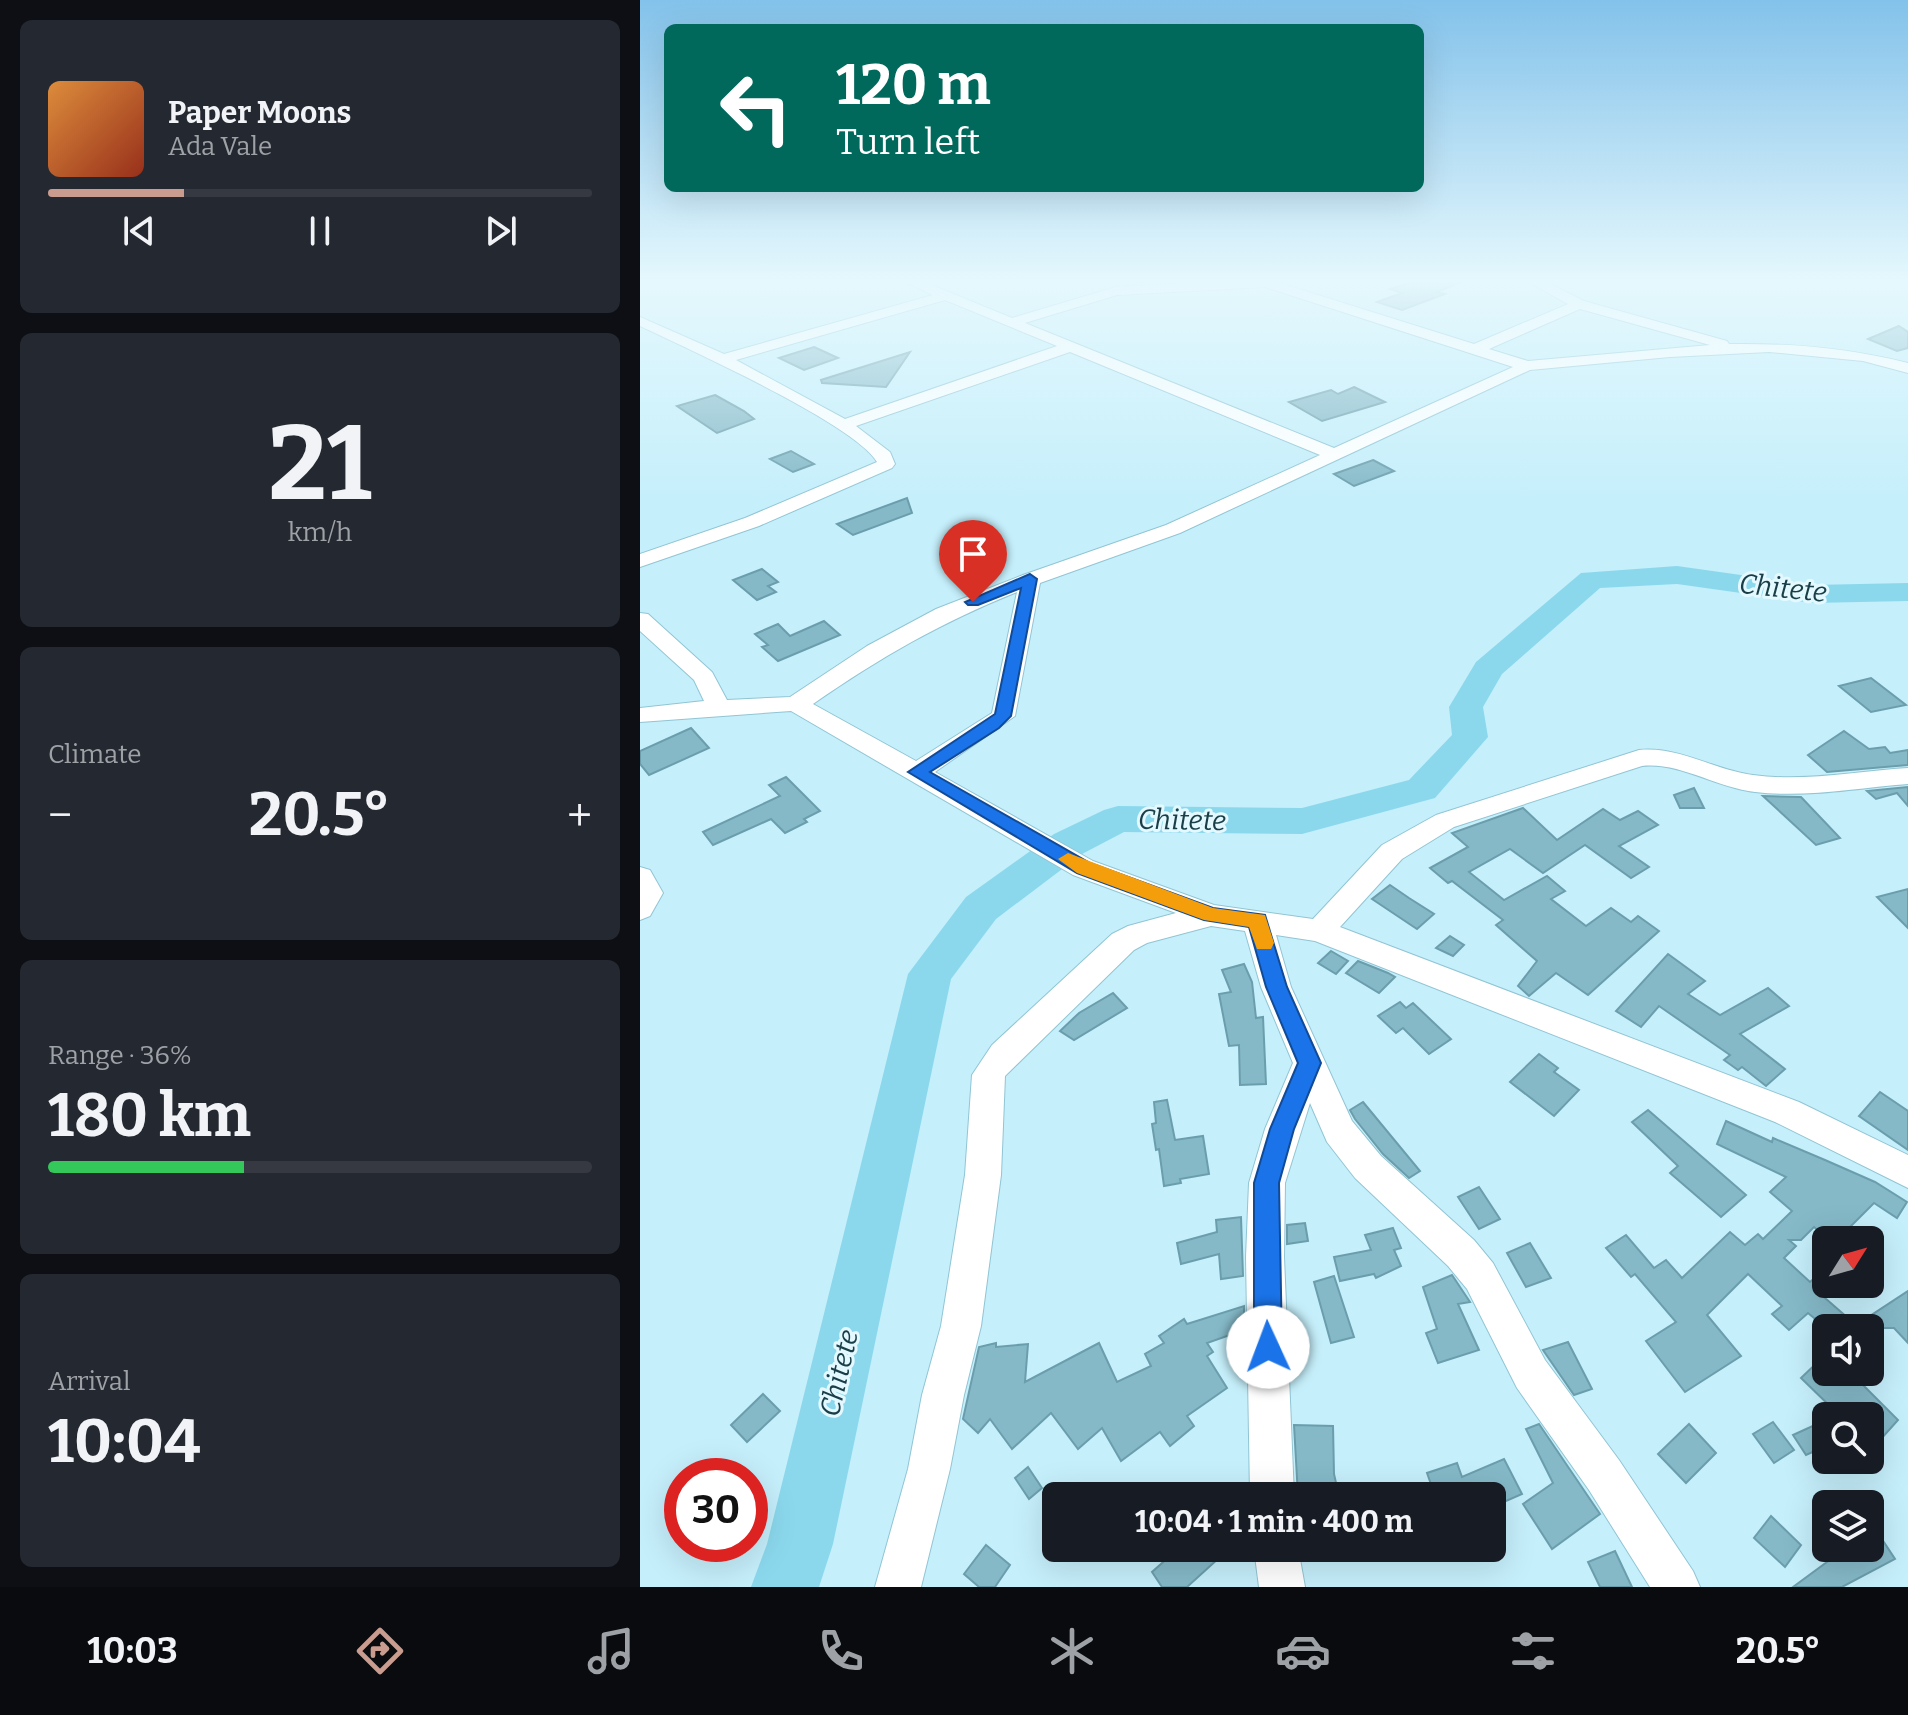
<!DOCTYPE html>
<html lang="en">
<head>
<meta charset="utf-8">
<style>
  body { margin:0; font-family:Bitter,serif; background:#242831; color:#f1f3f6; height:100vh; display:flex; flex-direction:column; font-size:30px; white-space:nowrap }
  * { box-sizing:border-box; margin:0 }
  p { font-size:26px; color:#9ea1a6 }
  .icon { flex:none; width:44px; height:44px; fill:none; stroke:currentColor; stroke-width:2; stroke-linecap:round; stroke-linejoin:round }
  .map { position:relative; flex:1; overflow:hidden }
  .side { display:flex; flex-direction:column; gap:20px; padding:20px; background:#0d0f14; width:640px }
  .side>* { flex:none }
  .guide { position:absolute; left:24px; top:24px; width:760px; height:168px; border-radius:12px; box-shadow:0 8px 32px #0002; background:#00695c; color:#fff; overflow:hidden }
  .needle { width:52px; rotate:53deg }
  .fabs { position:absolute; left:1172px; top:1226px; display:grid; gap:16px }
  .fabs a { display:grid; place-items:center; width:72px; height:72px; border-radius:12px; background:#171b24; box-shadow:0 8px 32px #0002; font-size:40px }
  .speed { position:absolute; left:24px; top:1458px; display:flex; gap:16px; font-size:40px; font-weight:700; text-align:center }
  .speed>* { display:grid; place-content:center; width:104px; height:104px; border-radius:50%; background:#171b24; box-shadow:0 8px 32px #0002; line-height:1 }
  .speed .limit { border:12px solid #d22; background:#fff; color:#111 }
  .pin { position:absolute; display:grid; place-items:center; width:68px; height:68px; color:#fff; margin:-82px -34px; border-radius:50% 50% 50% 0; rotate:-45deg; box-shadow:0 0 8px #0007 }
  .pin .icon { rotate:45deg }
  .me { position:absolute; width:88px; margin:-44px; rotate:358deg; stroke-linejoin:round; filter:drop-shadow(0 0 6px #0008) }
  .turn { display:flex; align-items:center; gap:28px; height:168px; padding:0 40px; font-size:36px }
  .turn .icon { width:104px; height:104px; stroke-width:2.5 }
  .turn b { display:block; font-size:56px; line-height:68px }
  .big { font-size:60px; font-weight:700; line-height:1.1 }
  .side .card { flex:1; display:flex; flex-direction:column; justify-content:center; gap:12px; min-width:0; padding:0 28px; border-radius:12px; background:#242831 }
  .side .dial { align-items:center; gap:0 }
  .dial b { font-size:104px; line-height:1 }
  .song { display:flex; align-items:center; gap:24px }
  .cover { width:96px; height:96px; border-radius:12px; background:linear-gradient(135deg,hsl(30 70% 55%),hsl(10 70% 35%)) }
  .played { height:8px; border-radius:4px; background:linear-gradient(90deg,#c99c8f 25%,#363941 25%) }
  .keys { display:flex; justify-content:space-around; direction:ltr }
  .heat { display:flex; justify-content:space-between; align-items:center; font-size:44px; direction:ltr }
  .charge { height:12px; border-radius:6px; background:linear-gradient(90deg,#34c759 36%,#363941 0) }
  .trip { position:absolute; left:402px; top:1482px; width:464px; height:80px; border-radius:12px; background:#171b24; box-shadow:0 8px 32px #0002; font-weight:700; line-height:80px; text-align:center }
  .tab-bar { display:flex; height:128px; justify-content:space-around; align-items:center; background:#090b0e; color:#9ea1a6 }
  .tab-bar .icon { width:56px; height:56px }
  .tab-bar .current { color:#c99c8f }
  .tab-bar b { font-size:36px; color:#f1f3f6 }
  main { display:flex; flex:1; min-height:0 }
  .map>svg:first-child { display:block }
</style>
</head>
<body>
<main>
<section class="side">
<div class="card">
<div class="song"><i class="cover"></i><div><b>Paper Moons</b><p>Ada Vale</p></div></div>
<div class="played"></div>
<div class="keys"><svg class="icon" aria-label="previous" viewBox="0 0 24 24"><path d="M18 5L8 12l10 7zM5 5v14"/></svg><svg class="icon" aria-label="pause" viewBox="0 0 24 24"><path d="M8 5v14M16 5v14"/></svg><svg class="icon" aria-label="next" viewBox="0 0 24 24"><path d="M6 5l10 7-10 7zM19 5v14"/></svg></div>
</div>
<div class="card dial"><b>21</b><p>km/h</p></div>
<div class="card"><p>Climate</p>
<div class="heat"><a>−</a><b class="big">20.5°</b><a>+</a></div>
</div>
<div class="card"><p>Range · 36%</p><b class="big">180 km</b><div class="charge"></div></div>
<div class="card"><p>Arrival</p><b class="big">10:04</b></div>
</section>
<div class="map">
<svg width="1268" height="1587" viewBox="0 0 1268 1587">
  <rect width="100%" height="100%" fill="#c5effb"/>
  <g fill="none" stroke-linecap="round" stroke-linejoin="round">
    <!-- river -->
    <polygon fill="#8bd8ed" fill-rule="evenodd" points="1037,566 1172,585 1268,583 1268,601 1172,603 1037,584 960,588 862,674 843,707 848,737 795,798 662,834 484,832 442,854 356,919 311,979 193,1544 179,1587 111,1587 127,1544 268,974 326,897 414,834 464,810 478,806 662,808 769,780 812,735 809,707 836,662 941,573"/>
  </g>
  <!-- building -->
  <g fill="#85b9c8" stroke="#6b9eac" stroke-width="2">
    <polygon points="781,279 825,280 797,292 805,294 762,310 737,302 762,293 750,289"/>
    <polygon points="1259,326 1268,332 1268,348 1257,351 1228,339"/>
    <polygon points="174,347 198,358 164,370 139,358"/>
    <polygon points="270,352 246,387 182,383 181,380"/>
    <polygon points="714,387 745,402 682,421 649,402 691,390 698,394"/>
    <polygon points="75,395 104,411 114,419 77,433 37,406"/>
    <polygon points="151,451 174,464 153,472 130,459"/>
    <polygon points="733,460 754,471 714,486 694,474"/>
    <polygon points="267,498 272,513 213,535 197,524"/>
    <polygon points="122,569 138,582 128,586 136,592 117,600 93,580"/>
    <polygon points="184,621 200,635 138,661 122,647 128,645 115,634 138,624 150,636"/>
    <polygon points="1231,678 1266,705 1231,712 1199,686"/>
    <polygon points="51,728 69,748 9,775 0,764 0,751"/>
    <polygon points="1204,731 1229,749 1245,747 1250,753 1268,750 1268,765 1187,772 1168,755"/>
    <polygon points="146,777 180,811 164,819 167,822 145,833 131,819 73,845 63,832 140,796 129,785"/>
    <polygon points="1268,787 1268,806 1257,793 1236,799 1227,791"/>
    <polygon points="1054,788 1064,808 1040,808 1034,795"/>
    <polygon points="1123,796 1161,797 1200,838 1176,845"/>
    <polygon points="883,808 917,840 963,809 980,820 998,811 1018,825 979,846 1009,867 991,878 945,845 903,873 870,849 829,872 864,900 907,876 925,891 911,899 946,926 971,908 991,922 998,916 1019,931 948,995 916,973 889,996 878,986 897,961 856,925 863,920 812,881 808,883 790,868 828,847 812,833"/>
    <polygon points="750,885 769,898 794,914 777,929 732,899"/>
    <polygon points="1268,889 1268,928 1237,897"/>
    <polygon points="810,936 824,945 813,956 796,948"/>
    <polygon points="691,951 708,961 696,974 678,963"/>
    <polygon points="1028,954 1065,981 1048,994 1080,1015 1128,988 1149,1006 1100,1034 1145,1069 1126,1086 1102,1067 1098,1070 1084,1060 1090,1055 1019,1006 1001,1027 976,1011"/>
    <polygon points="718,961 748,973 755,977 739,993 706,973"/>
    <polygon points="604,964 612,982 616,1018 623,1017 626,1084 600,1085 599,1045 589,1046 579,994 591,992 582,970"/>
    <polygon points="473,993 487,1008 434,1040 420,1031 439,1013"/>
    <polygon points="760,1002 766,1008 773,1003 811,1039 789,1054 763,1028 756,1033 738,1016"/>
    <polygon points="899,1054 918,1068 914,1072 939,1090 914,1116 870,1082"/>
    <polygon points="1240,1092 1268,1111 1268,1150 1219,1116"/>
    <polygon points="527,1100 535,1140 563,1136 569,1174 540,1179 541,1183 524,1186 519,1149 516,1150 512,1124 516,1123 514,1102"/>
    <polygon points="723,1102 780,1171 769,1178 743,1154 715,1119 710,1110"/>
    <polygon points="1008,1110 1106,1195 1081,1217 1030,1173 1038,1166 992,1122"/>
    <polygon points="1086,1121 1132,1142 1133,1138 1185,1160 1235,1182 1267,1202 1257,1218 1234,1203 1197,1240 1190,1240 1174,1227 1161,1240 1149,1240 1156,1246 1144,1258 1170,1282 1186,1268 1186,1284 1201,1284 1185,1298 1216,1325 1268,1291 1268,1343 1254,1328 1186,1328 1168,1313 1149,1330 1132,1314 1142,1306 1108,1274 1067,1315 1101,1356 1045,1392 1006,1341 1036,1322 995,1274 991,1277 966,1248 986,1235 1014,1268 1026,1260 1042,1278 1090,1232 1105,1245 1118,1234 1123,1239 1152,1211 1130,1192 1146,1177 1077,1144"/>
    <polygon points="839,1187 860,1219 839,1229 818,1197"/>
    <polygon points="601,1217 603,1276 581,1279 579,1254 541,1264 537,1243 577,1232 576,1220"/>
    <polygon points="665,1223 668,1241 647,1244 647,1225"/>
    <polygon points="753,1228 761,1248 754,1250 761,1266 736,1278 734,1274 700,1281 694,1257 731,1250 725,1235"/>
    <polygon points="890,1243 911,1278 886,1287 867,1253"/>
    <polygon points="812,1275 830,1302 818,1304 839,1350 798,1363 786,1333 797,1329 783,1287"/>
    <polygon points="694,1276 714,1337 691,1343 674,1282"/>
    <polygon points="604,1306 604,1330 567,1343 573,1352 567,1356 587,1388 547,1416 554,1426 530,1446 520,1432 481,1461 462,1428 438,1449 411,1413 372,1449 350,1419 338,1433 323,1419 339,1347 356,1343 356,1347 388,1344 385,1382 459,1343 477,1382 511,1366 505,1354 524,1343 519,1336 544,1319 547,1324"/>
    <polygon points="928,1342 952,1389 934,1395 903,1350"/>
    <polygon points="1186,1354 1186,1372 1210,1372 1258,1420 1240,1440 1230,1431 1230,1416 1214,1416 1202,1404 1195,1411 1161,1378"/>
    <polygon points="123,1394 140,1411 107,1442 91,1425"/>
    <polygon points="1133,1422 1154,1450 1134,1463 1113,1434"/>
    <polygon points="899,1424 960,1514 912,1549 883,1504 913,1483 886,1429"/>
    <polygon points="1049,1424 1076,1453 1046,1483 1018,1454"/>
    <polygon points="1177,1424 1186,1437 1186,1446 1166,1455 1153,1435"/>
    <polygon points="654,1425 693,1426 694,1474 699,1496 658,1496"/>
    <polygon points="864,1459 882,1494 857,1505 853,1496 780,1496 793,1490 787,1473 817,1463 822,1477"/>
    <polygon points="388,1467 402,1488 389,1499 375,1478"/>
    <polygon points="1131,1516 1161,1545 1145,1567 1114,1538"/>
    <polygon points="1230,1521 1255,1559 1202,1587 1153,1587 1206,1548 1230,1548"/>
    <polygon points="346,1545 370,1565 355,1587 339,1587 324,1574"/>
    <polygon points="539,1548 590,1548 547,1587 522,1587 512,1572"/>
    <polygon points="975,1551 992,1587 960,1587 948,1562"/>
  </g>
  <g fill="none" stroke-linecap="round" stroke-linejoin="round">
    <defs>
      <g id="minor">
        <path d="M259,279H277L372,318L476,287L627,279L834,344L928,304L883,279H900L944,301L1087,341L1089,344C1151,343 1208,348 1268,363V373L1223,361L1129,352L1030,357L890,370L540,533L400,583L375,716L295,772L453,861L574,905L673,919L742,845L796,815L999,750C1039,746 1074,770 1113,775C1165,782 1217,771 1268,768V784C1217,788 1166,798 1115,792C1077,788 1040,762 1002,766L814,827L762,859L700,927L1159,1102L1268,1155V1188L1135,1122L675,941L636,935L651,987L712,1121L741,1156L834,1240L853,1263L905,1360L979,1460L1053,1571L1060,1587H1010L949,1490L877,1388L827,1289L808,1266L715,1178L687,1142L670,1103L645,1183L644,1257L654,1496H610L606,1257L609,1183L625,1129L653,1063L621,987L605,931L571,926L507,943L494,950L365,1076L361,1175L341,1326L324,1395L310,1469L281,1587H235L268,1469L282,1395L301,1326L325,1175L332,1075L352,1045L472,934L488,926L536,913L433,875L151,711L0,722V708L64,701L54,680L0,631V613L8,614L72,672L87,700L150,697L227,646L296,609L383,575L526,525L680,455L430,352L216,426L250,452L255,464L252,468L119,526L0,567V554L105,518L237,462C215,424 46,348 0,326V317L84,354L293,295ZM625,287L873,367L694,448L385,323L477,295ZM305,300L417,346L205,419L96,360ZM940,309L1070,345L888,361L849,349ZM377,592L352,713L276,761L173,704C241,657 300,623 377,592Z"/>
        <polygon points="0,867 10,870 23,893 10,916 0,920"/>
        <polygon points="614,1548 658,1548 665,1587 619,1587"/>
      </g>
    </defs>
    <!-- minor casing -->
    <use href="#minor" stroke="#91c5d4" stroke-width="2"/>
    <!-- minor -->
    <use href="#minor" fill="#fff" fill-rule="evenodd"/>
  </g>
  <!-- sky -->
  <linearGradient id="sky" x2="0" y2="1"><stop stop-color="#83c2ea"/><stop offset="0.56" stop-color="#e5f8fd"/><stop offset="1" stop-color="#e5f8fd" stop-opacity="0"/></linearGradient>
  <rect width="1268" height="501" fill="url(#sky)"/>
  <!-- route -->
  <polygon fill="#1a73e8" stroke="#114b97" stroke-width="2" points="390,574 397,579 371,716 359,728 290,772 450,863 573,908 625,915 647,987 681,1063 654,1129 639,1183 642,1347 637,1357 628,1361 618,1357 614,1347 614,1183 630,1129 658,1063 626,987 609,927 564,920 437,873 268,772 355,714 381,588 338,605 328,605 325,602"/>
  <!-- slow -->
  <polygon fill="#f59e0b" points="428,853 573,908 625,915 634,943 631,949 617,949 609,927 564,920 437,873 418,859"/>
  <g text-anchor="middle" dominant-baseline="central" stroke-width="6" stroke-linejoin="round" paint-order="stroke">
    <!-- water labels -->
    <g font-size="28" font-style="italic" fill="#193e47" stroke="#e4f9ff">
      <text transform="translate(1143 588) rotate(6)">Chitete</text>
      <text transform="translate(542 820) rotate(1)">Chitete</text>
      <text transform="translate(199 1373) rotate(-77)">Chitete</text>
    </g>
  </g>
</svg>
<div class="fabs">
<a><svg class="needle" viewBox="-14 -14 28 28"><path d="M0-13l5 13h-10z" fill="#e53935"/><path d="M0 13l5-13h-10z" fill="#9ea1a6"/></svg></a>
<a><svg class="icon" aria-label="sound" viewBox="0 0 24 24"><path d="M4 9h4l5-4v14l-5-4H4zM17 9q2 3 0 6"/></svg></a>
<a><svg class="icon" aria-label="search" viewBox="0 0 24 24"><circle cx="10" cy="10" r="6"/><path d="M15 15l6 6"/></svg></a>
<a><svg class="icon" aria-label="layers" viewBox="0 0 24 24"><path d="M12 4l9 5-9 5-9-5zM3 14l9 5 9-5"/></svg></a>
</div>
<div class="speed"><div class="limit">30</div></div>
<div class="pin" style="left:333px;top:602px;background:#d93025"><svg class="icon" aria-label="arrive" viewBox="0 0 24 24"><path d="M6 21V4h12l-3 4 3 4H6"/></svg></div>
<svg class="me" style="left:628px;top:1347px" viewBox="-20 -20 40 40"><circle r="19" fill="#fff"/><path d="M0-13L10 11 0 6-10 11z" fill="#1a73e8"/></svg>
<div class="trip">10:04 · 1 min · 400 m</div>
<div class="guide">
<div class="turn"><svg class="icon" aria-label="left" viewBox="0 0 24 24"><path d="M17 20v-9H6M10 6l-5 5 5 5"/></svg><div><b>120 m</b>Turn left</div></div>
</div>
</div>
</main>
<nav class="tab-bar">
<b>10:03</b>
<svg class="icon current" aria-label="directions" viewBox="0 0 24 24"><path d="M12 3l9 9-9 9-9-9zM9 14v-3h6M13 9l2 2-2 2"/></svg>
<svg class="icon" aria-label="music" viewBox="0 0 24 24"><path d="M9 18V5l10-2v13"/><circle cx="6" cy="18" r="3"/><circle cx="16" cy="16" r="3"/></svg>
<svg class="icon" aria-label="phone" viewBox="0 0 24 24"><path d="M5 4h4l2 5-3 2q2 4 5 5l2-3 5 2v4C11 20 4 13 5 4z"/></svg>
<svg class="icon" aria-label="climate" viewBox="0 0 24 24"><path d="M12 3v18M4 7l16 10M4 17L20 7"/></svg>
<svg class="icon" aria-label="car" viewBox="0 0 24 24"><path d="M5 17H2v-5l4-1 3-4h7l3 4 3 1v5h-3M9 17h6M6 11h13"/><circle cx="7" cy="17" r="2"/><circle cx="17" cy="17" r="2"/></svg>
<svg class="icon" aria-label="filters" viewBox="0 0 24 24"><path d="M4 7h16M4 17h16"/><circle cx="9" cy="7" r="2"/><circle cx="15" cy="17" r="2"/></svg>
<b>20.5°</b>
</nav>
</body>
</html>
